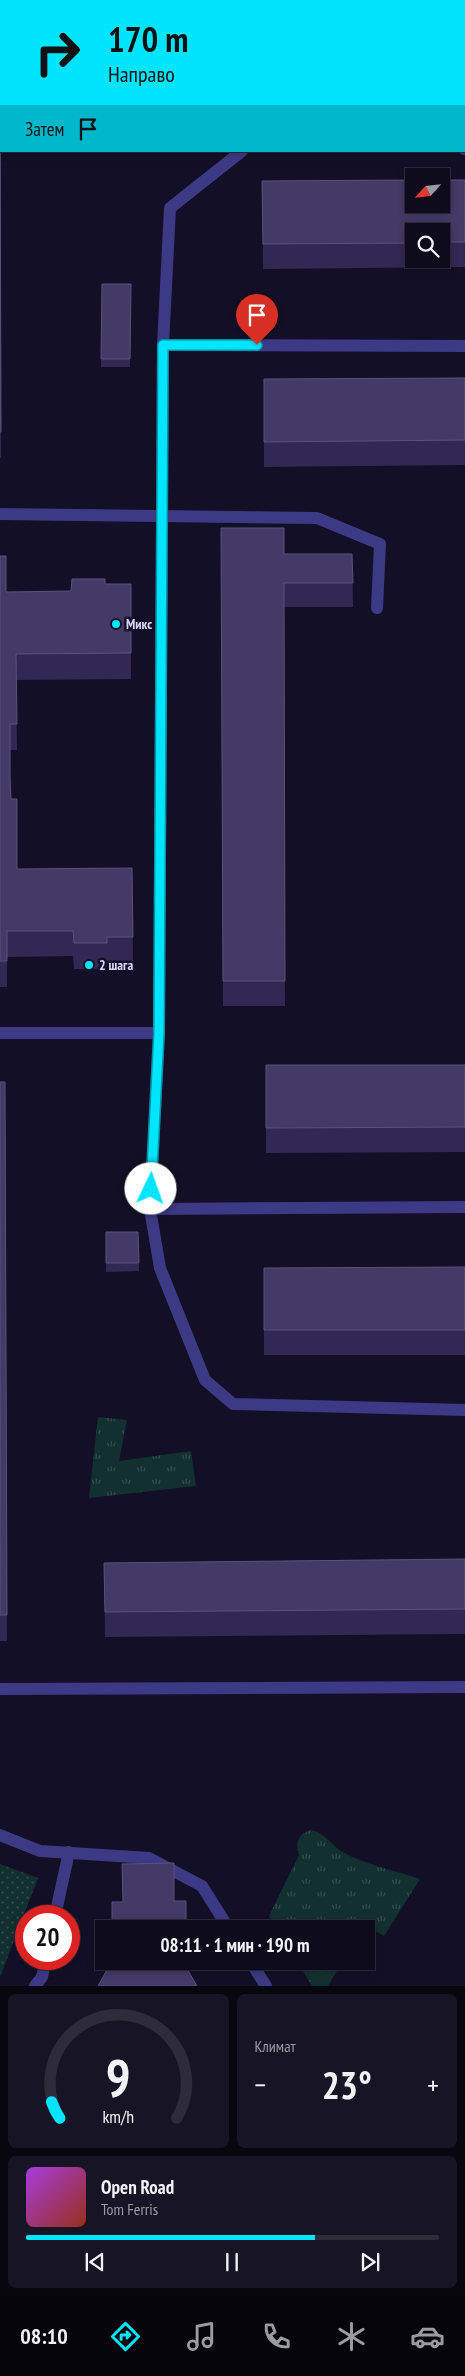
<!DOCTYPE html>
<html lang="ru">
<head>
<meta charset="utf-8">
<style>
  body { margin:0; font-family:"PT Sans Narrow",sans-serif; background:#171425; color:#f1f3f6; height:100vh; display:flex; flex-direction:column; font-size:19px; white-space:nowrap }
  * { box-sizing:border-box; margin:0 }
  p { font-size:16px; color:#9b9ba3 }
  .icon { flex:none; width:28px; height:28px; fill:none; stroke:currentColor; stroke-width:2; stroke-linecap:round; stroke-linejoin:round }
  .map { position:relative; height:1986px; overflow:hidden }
  .sheet { display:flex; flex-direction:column; gap:8px; padding:8px; background:#08060f; flex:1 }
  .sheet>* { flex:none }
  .banner { position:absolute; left:0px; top:0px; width:465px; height:152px; box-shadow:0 2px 8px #0003,0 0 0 1px #2e2b3b; background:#00e5ff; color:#111; overflow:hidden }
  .needle { width:32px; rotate:243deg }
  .buttons { position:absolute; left:405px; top:168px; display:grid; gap:10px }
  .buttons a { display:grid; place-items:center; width:45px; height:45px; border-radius:0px; background:#0e0b1c; box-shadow:0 2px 8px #0003,0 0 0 1px #2e2b3b; font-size:25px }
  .speed { position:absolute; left:15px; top:1905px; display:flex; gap:10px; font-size:25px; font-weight:700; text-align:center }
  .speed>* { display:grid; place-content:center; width:65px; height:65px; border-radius:50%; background:#0e0b1c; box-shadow:0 2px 8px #0003,0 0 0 1px #2e2b3b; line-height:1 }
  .speed .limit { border:8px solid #d22; background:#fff; color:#111 }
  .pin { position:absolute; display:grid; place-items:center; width:42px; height:42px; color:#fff; margin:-51px -21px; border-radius:50% 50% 50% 0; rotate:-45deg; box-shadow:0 0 5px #0007 }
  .pin .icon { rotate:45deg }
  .me { position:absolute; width:55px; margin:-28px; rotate:3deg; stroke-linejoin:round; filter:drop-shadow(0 0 4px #0008) }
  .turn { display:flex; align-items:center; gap:18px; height:105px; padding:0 25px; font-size:22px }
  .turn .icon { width:65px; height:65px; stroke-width:2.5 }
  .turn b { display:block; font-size:35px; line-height:42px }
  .then { display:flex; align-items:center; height:48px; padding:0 25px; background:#0003; gap:10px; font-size:19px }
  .big { font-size:38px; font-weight:700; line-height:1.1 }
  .sheet .tile { flex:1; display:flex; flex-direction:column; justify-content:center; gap:8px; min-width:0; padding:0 18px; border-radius:8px; background:#171425 }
  .sheet .dial { align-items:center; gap:0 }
  .dial svg { height:130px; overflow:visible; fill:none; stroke:#2e2b3b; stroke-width:7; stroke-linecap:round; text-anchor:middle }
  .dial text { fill:#f1f3f6; stroke:none }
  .song { display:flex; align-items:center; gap:15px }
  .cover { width:60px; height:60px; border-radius:8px; background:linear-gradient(135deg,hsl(280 70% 55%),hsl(10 70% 35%)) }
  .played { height:5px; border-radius:2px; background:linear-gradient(90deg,#00e5ff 70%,#2e2b3b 70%) }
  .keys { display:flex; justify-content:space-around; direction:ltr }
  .heat { display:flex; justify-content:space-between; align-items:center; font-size:28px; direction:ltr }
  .sheet .tiles { flex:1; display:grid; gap:8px; grid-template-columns:1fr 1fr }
  .tile:last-child { grid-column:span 2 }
  .trip { position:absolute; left:95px; top:1920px; width:280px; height:50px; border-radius:0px; background:#0e0b1c; box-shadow:0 2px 8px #0003,0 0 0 1px #2e2b3b; font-weight:700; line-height:50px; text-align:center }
  .menu { display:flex; height:80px; justify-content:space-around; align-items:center; background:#06040b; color:#9b9ba3 }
  .menu .icon { width:35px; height:35px }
  .menu .selected { color:#00e5ff }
  .menu b { font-size:22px; color:#f1f3f6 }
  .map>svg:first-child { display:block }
</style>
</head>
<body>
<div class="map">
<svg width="465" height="1986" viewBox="0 0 465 1986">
  <defs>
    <pattern id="grass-dots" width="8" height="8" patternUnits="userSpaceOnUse" patternTransform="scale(1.25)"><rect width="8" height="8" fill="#12302f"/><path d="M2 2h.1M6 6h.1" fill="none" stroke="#344d4e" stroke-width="1.8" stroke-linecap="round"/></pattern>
    <pattern id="park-tufts" width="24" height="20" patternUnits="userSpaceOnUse" patternTransform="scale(1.25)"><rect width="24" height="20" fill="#12302f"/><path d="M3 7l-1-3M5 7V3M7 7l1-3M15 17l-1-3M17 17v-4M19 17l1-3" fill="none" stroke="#344d4e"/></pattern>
  </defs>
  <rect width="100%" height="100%" fill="#130f26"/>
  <!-- grass -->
  <polygon fill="url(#grass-dots)" points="0,1864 38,1878 0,1977"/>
  <!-- park -->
  <g fill="url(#park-tufts)">
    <polygon points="98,1417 127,1420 119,1461 191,1451 196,1486 89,1498"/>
    <path d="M311,1830C326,1833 332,1847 346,1854C369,1865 396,1871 420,1879L384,1936L365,1925L362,1929H277L269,1916L299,1855C295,1842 298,1834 311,1830Z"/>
    <polygon points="297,1961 343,1961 328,1986 312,1986"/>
  </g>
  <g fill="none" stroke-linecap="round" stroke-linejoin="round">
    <!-- service -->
    <g stroke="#3d3a85" stroke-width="12">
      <polyline points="464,32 465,32"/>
      <polyline points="464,149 465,149"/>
      <polyline points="242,151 170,208 163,345 159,1033 150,1209 160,1268 205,1380 233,1404 465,1410"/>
      <polyline points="163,345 465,346"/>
      <polyline points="0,514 317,518 380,544 377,608"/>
      <polyline points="0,1033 159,1033"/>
      <polyline points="150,1209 465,1207"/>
      <polyline points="0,1689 465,1687"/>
      <polyline points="0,1835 40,1851 149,1858 202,1886 229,1929"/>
      <polyline points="55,1916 69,1852"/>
      <polyline points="250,1961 266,1986"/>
      <polyline points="35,1986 42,1977 46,1959"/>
    </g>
  </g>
  <!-- wall -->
  <g fill="#312854" fill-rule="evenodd">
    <polygon points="0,113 1,432 1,458 0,458"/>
    <path d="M465,180V267L263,269L262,181ZM414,231H441V259H414Z"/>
    <polygon points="102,284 131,284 130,367 101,367"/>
    <polygon points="465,378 465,465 264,467 264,379"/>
    <polygon points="221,528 284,554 352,554 353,607 284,607 285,1006 223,1006"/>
    <polygon points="0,556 6,592 71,591 105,584 131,584 131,679 16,680 17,750 10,750 11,799 17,869 132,868 133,963 107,963 107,969 74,969 73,956 7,957 7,987 0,987"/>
    <polygon points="266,1065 465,1065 465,1152 266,1153"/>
    <polygon points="0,1082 5,1082 7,1641 0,1641"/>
    <polygon points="106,1232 138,1232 139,1271 106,1272"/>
    <polygon points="465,1267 465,1355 264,1355 264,1268"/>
    <polygon points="465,1559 465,1634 105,1637 104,1563"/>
  </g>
  <!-- building -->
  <g fill="#433a66" stroke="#5a527e">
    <polygon points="0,113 1,432 0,432"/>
    <polygon points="414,180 414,204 441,204 441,180 465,180 465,242 441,242 441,231 414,231 414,243 263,244 262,181"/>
    <polygon points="102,284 131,284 130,359 101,359"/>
    <polygon points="465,378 465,440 264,442 264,379"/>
    <polygon points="221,528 284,528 284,554 352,554 353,583 284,583 285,981 223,981"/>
    <polygon points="0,556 6,556 6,592 71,591 72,579 105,579 105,584 131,584 131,653 16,654 17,724 10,724 10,780 11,799 17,799 17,869 132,868 133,937 107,937 107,943 74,943 73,931 7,931 7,961 0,961"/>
    <polygon points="266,1065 465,1065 465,1127 266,1128"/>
    <polygon points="0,1082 5,1082 7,1615 0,1615"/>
    <polygon points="106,1232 138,1232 139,1263 106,1263"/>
    <polygon points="465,1267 465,1330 264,1330 264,1268"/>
    <polygon points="465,1559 465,1609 105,1612 104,1563"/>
    <polygon points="174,1863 174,1901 186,1901 186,1929 112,1929 112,1902 123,1902 122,1864"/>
    <polygon points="112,1961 186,1961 186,1967 197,1986 98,1986"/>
  </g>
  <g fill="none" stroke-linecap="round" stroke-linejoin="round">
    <defs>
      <polyline id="route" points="151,1189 159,1033 163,345 257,345"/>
    </defs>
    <!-- route casing -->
    <use href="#route" stroke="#0095a6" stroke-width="12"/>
    <!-- route -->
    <use href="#route" stroke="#00e5ff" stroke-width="9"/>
  </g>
  <!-- markers -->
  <g fill="#00e5ff" stroke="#130f26" stroke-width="2">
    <circle cx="116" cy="624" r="5"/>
    <circle cx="89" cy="965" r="5"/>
  </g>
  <g text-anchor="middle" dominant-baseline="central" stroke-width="5" stroke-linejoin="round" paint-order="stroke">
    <!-- poi labels -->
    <g font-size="14" font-weight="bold" fill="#d9d4ff" stroke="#130f26" text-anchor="start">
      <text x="126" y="624">Микс</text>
      <text x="99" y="965">2 шага</text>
    </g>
  </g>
</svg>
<div class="buttons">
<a><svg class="needle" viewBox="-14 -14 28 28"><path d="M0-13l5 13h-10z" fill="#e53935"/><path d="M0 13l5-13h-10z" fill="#9b9ba3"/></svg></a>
<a><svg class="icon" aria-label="search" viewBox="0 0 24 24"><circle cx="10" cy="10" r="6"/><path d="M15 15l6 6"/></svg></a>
</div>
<div class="speed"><div class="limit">20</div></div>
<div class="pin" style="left:257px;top:345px;background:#d93025"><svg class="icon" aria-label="arrive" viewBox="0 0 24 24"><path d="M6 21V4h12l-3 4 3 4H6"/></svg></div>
<svg class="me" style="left:151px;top:1189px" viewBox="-20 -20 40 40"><circle r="19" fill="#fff"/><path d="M0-13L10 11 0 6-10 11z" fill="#00e5ff"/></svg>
<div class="trip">08:11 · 1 мин · 190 m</div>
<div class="banner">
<div class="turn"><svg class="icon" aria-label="right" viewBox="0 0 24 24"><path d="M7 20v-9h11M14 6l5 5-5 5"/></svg><div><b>170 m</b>Направо</div></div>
<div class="then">Затем<svg class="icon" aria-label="arrive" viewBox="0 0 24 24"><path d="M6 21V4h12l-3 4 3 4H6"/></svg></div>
</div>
</div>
<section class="sheet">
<div class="tiles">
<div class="tile dial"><svg viewBox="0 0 100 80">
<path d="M14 69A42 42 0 1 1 86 69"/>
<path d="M14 69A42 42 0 0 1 9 59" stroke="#00e5ff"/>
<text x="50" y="56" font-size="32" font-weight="700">9</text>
<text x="50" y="72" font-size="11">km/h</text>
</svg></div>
<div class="tile"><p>Климат</p>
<div class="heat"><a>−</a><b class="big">23°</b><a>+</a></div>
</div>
<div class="tile">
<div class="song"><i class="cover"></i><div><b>Open Road</b><p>Tom Ferris</p></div></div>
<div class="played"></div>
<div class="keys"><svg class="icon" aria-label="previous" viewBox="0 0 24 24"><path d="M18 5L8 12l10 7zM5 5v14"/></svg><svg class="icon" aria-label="pause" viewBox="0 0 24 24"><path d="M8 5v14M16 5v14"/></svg><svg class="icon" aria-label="next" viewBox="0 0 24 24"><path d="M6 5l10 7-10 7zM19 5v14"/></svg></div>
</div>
</div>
</section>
<nav class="menu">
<b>08:10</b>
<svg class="icon selected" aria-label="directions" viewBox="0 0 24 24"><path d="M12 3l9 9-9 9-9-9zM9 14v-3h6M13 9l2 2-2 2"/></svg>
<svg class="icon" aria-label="music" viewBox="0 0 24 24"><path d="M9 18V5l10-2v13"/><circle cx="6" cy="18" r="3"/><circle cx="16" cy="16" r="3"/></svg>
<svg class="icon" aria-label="phone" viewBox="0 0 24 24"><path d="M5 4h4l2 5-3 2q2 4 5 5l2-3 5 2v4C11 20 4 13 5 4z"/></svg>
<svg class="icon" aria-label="climate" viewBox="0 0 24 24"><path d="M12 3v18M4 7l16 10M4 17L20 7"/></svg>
<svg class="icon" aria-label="car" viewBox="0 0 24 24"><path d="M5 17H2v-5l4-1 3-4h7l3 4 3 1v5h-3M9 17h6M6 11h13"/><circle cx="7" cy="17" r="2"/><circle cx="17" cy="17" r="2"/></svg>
</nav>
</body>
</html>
